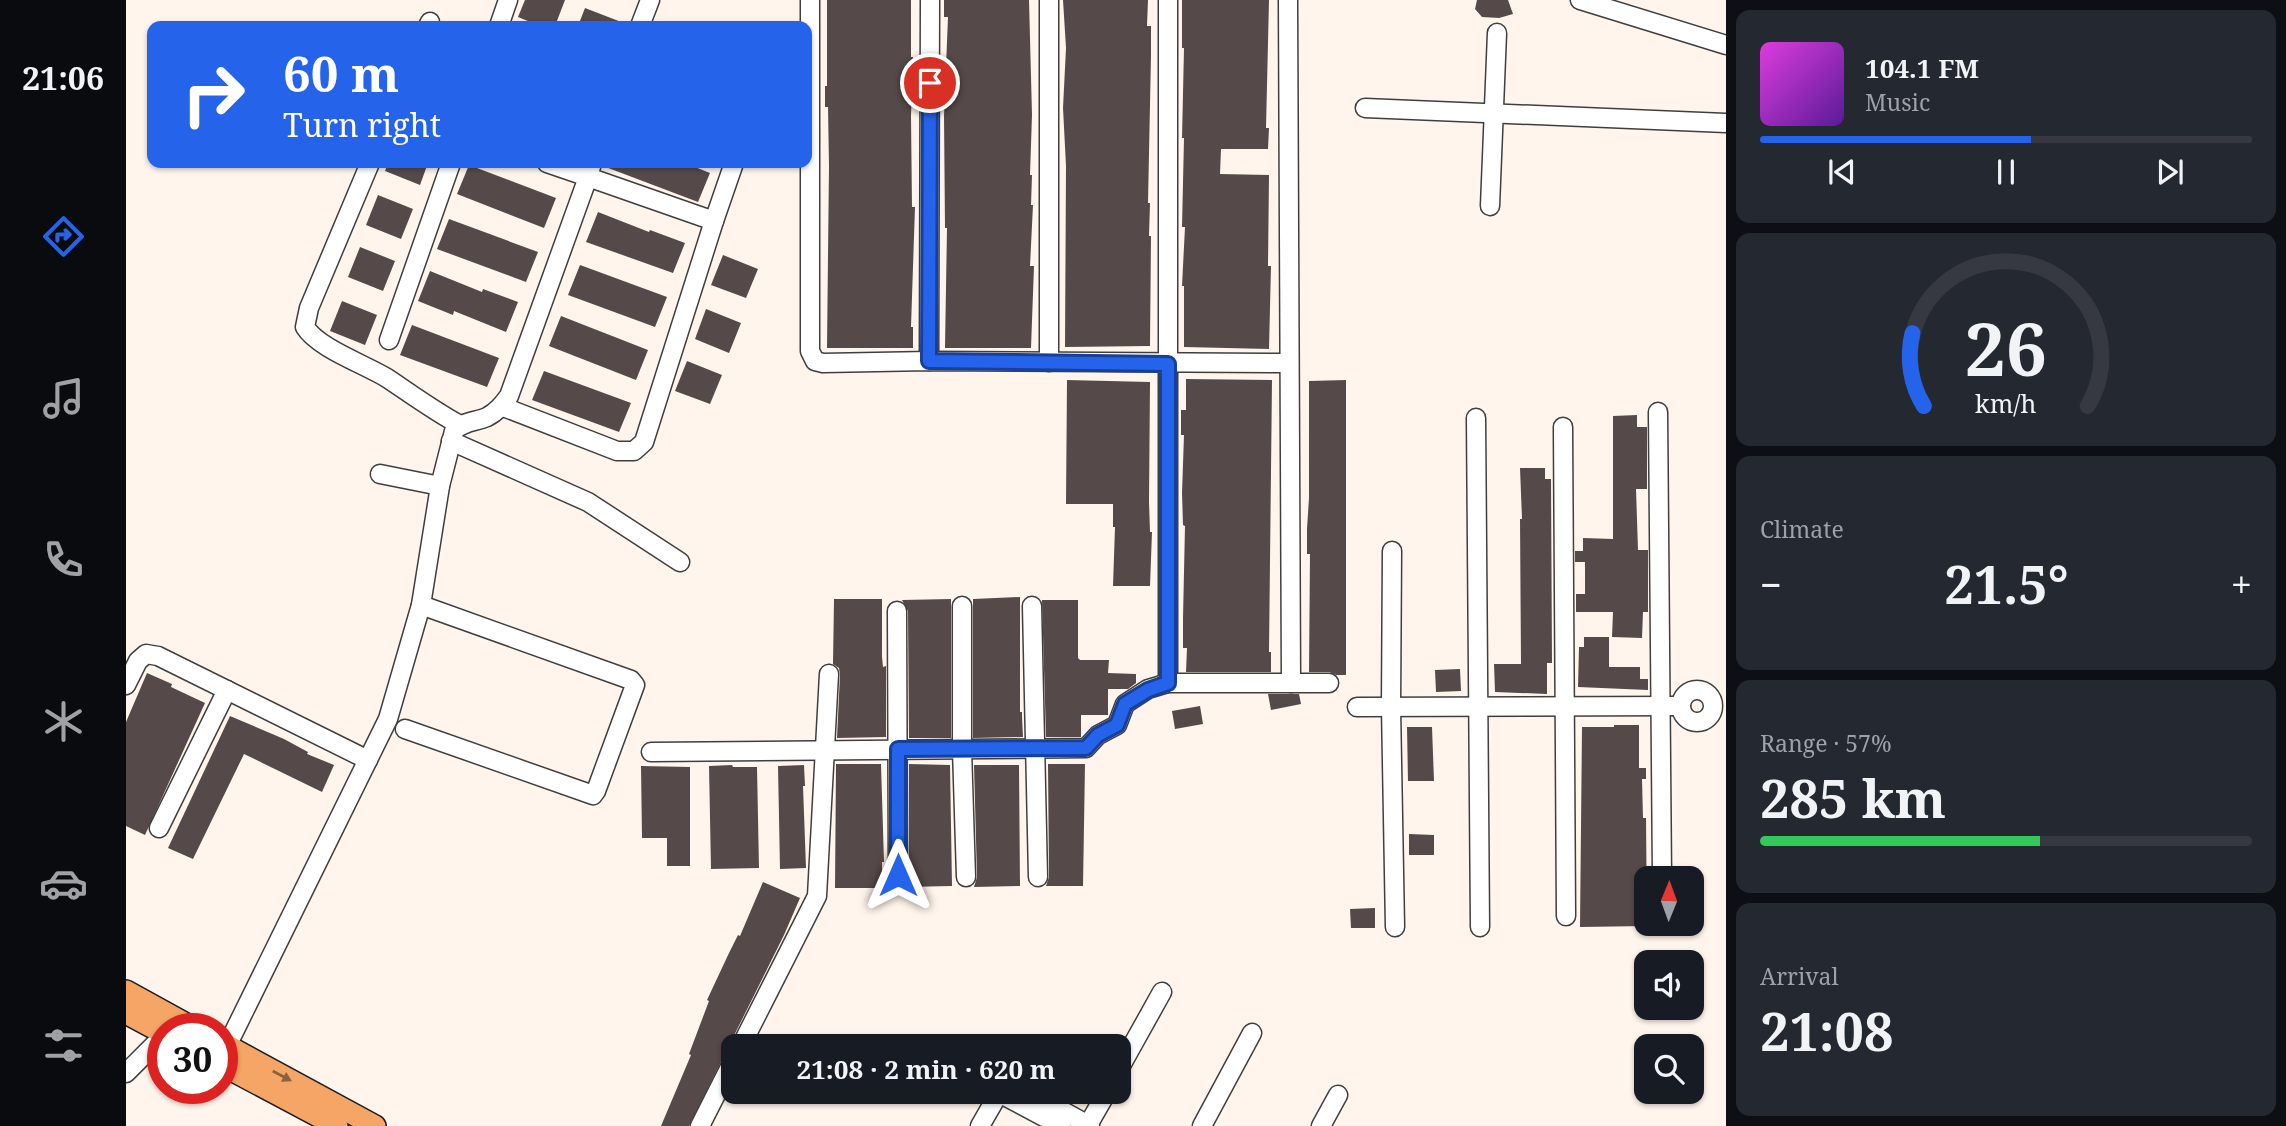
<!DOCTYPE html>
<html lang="en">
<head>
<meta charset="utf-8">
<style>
  body { margin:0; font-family:"Noto Serif",serif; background:#242831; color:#f1f3f6; height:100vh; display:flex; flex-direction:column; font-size:26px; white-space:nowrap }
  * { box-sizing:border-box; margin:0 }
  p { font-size:23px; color:#9ea1a6 }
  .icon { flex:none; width:38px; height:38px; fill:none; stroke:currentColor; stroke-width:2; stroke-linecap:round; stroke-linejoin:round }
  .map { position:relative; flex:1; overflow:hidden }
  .sheet { display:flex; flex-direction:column; gap:10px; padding:10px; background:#0d0f14; width:560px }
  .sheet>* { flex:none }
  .hud { position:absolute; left:21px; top:21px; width:665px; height:147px; border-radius:14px; box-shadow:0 2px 5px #0004; background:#2563eb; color:#fff; overflow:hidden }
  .needle { width:46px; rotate:1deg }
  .fabs { position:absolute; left:1508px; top:866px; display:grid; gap:14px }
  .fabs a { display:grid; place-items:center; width:70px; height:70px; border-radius:14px; background:#171b24; box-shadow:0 2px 5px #0004; font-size:35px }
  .speed { position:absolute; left:21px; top:1013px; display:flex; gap:14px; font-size:35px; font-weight:700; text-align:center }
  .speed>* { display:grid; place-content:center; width:91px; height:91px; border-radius:50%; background:#171b24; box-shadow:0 2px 5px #0004; line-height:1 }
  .speed .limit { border:10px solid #d22; background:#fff; color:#111 }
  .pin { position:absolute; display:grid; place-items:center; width:60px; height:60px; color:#fff; margin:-30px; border:4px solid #fff; border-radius:50%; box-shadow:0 2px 7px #0007 }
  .me { position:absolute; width:77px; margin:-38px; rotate:0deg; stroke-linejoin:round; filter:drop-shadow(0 0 5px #0008) }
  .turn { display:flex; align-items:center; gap:24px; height:147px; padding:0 21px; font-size:32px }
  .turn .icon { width:91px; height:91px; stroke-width:2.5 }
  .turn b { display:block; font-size:49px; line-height:60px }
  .big { font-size:52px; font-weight:700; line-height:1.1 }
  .sheet .card { flex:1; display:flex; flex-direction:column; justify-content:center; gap:10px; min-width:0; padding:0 24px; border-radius:14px; background:#242831 }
  .sheet .dial { align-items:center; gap:0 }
  .dial svg { height:182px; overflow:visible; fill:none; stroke:#363941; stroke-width:7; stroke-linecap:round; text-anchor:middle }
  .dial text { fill:#f1f3f6; stroke:none }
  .song { display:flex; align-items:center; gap:21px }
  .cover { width:84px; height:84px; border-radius:10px; background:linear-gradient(135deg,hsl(300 70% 55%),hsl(270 70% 35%)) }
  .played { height:7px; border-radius:4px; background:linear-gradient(90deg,#2563eb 55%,#363941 55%) }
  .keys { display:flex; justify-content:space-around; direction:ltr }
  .heat { display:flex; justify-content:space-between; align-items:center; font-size:38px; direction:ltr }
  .charge { height:10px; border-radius:5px; background:linear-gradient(90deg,#34c759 57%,#363941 0) }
  .trip { position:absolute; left:595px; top:1034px; width:410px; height:70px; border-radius:14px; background:#171b24; box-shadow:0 2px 5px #0004; font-weight:700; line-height:70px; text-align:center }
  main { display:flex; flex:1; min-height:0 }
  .tab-bar { display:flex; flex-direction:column; width:126px; justify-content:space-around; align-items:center; background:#090b0e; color:#9ea1a6 }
  .tab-bar .icon { width:49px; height:49px }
  .tab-bar .current { color:#2563eb }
  .tab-bar b { font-size:32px; color:#f1f3f6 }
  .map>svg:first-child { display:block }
</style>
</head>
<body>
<main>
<nav class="tab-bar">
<b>21:06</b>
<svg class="icon current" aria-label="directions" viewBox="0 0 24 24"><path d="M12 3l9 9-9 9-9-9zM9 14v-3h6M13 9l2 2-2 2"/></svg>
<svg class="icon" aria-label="music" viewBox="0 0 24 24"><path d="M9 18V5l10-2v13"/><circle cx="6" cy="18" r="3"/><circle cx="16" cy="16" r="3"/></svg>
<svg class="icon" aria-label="phone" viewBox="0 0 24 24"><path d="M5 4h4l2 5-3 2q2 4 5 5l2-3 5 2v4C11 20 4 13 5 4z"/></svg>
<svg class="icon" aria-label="climate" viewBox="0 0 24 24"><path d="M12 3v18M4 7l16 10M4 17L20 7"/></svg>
<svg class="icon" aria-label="car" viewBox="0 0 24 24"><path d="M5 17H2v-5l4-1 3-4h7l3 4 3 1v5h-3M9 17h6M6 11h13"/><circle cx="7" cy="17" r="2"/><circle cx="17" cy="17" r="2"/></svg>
<svg class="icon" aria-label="filters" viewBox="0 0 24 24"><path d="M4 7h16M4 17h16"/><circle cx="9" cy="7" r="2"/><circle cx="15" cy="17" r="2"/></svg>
</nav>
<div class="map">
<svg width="1600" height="1126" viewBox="0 0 1600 1126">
  <rect width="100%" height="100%" fill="#fff5ec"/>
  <!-- building -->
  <g fill="#554a49">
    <polygon points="399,0 439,0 429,26 414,26 392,17"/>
    <polygon points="701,0 785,0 785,57 787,57 785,116 786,207 789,207 785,327 787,327 787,348 701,348 703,166 702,107 699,107 699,86 701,86"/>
    <polygon points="818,0 903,0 906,115 904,175 906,175 905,205 907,205 904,266 908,266 905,348 819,348 821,228 819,228 818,116 822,17 818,17"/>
    <polygon points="937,0 1022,0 1021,26 1025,26 1025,55 1022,203 1024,203 1023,236 1025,236 1024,346 939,347 940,166 937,108 940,48"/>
    <polygon points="1056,0 1143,0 1140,128 1143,128 1142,149 1095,149 1094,174 1143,175 1142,266 1145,266 1143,349 1058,347 1058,286 1056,286 1059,227 1056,227 1058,138 1056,138 1058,48 1056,48"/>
    <polygon points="1351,0 1382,0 1387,14 1373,18 1356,17 1349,9"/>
    <polygon points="459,8 503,25 503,26 452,26"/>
    <polygon points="262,163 302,163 294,185 259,171"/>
    <polygon points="477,163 559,163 584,173 572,202 477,166"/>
    <polygon points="343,165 430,198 418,228 331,194"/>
    <polygon points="252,195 287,209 275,239 240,225"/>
    <polygon points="472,212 523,232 524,230 559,243 547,273 460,242"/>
    <polygon points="323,219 412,252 400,282 311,249"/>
    <polygon points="234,247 269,261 257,291 222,277"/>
    <polygon points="597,255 632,269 620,298 585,285"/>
    <polygon points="454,265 541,297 529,327 442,295"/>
    <polygon points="304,271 356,292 357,289 392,302 380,332 328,311 327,315 292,301"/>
    <polygon points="216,301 251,315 239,345 204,331"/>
    <polygon points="580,309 615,323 603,353 569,339"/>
    <polygon points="435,316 522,350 510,380 423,346"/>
    <polygon points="286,325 373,358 361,387 274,355"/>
    <polygon points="561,361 596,375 584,404 549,391"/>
    <polygon points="418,371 505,403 493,432 406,400"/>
    <polygon points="1060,379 1146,380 1143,652 1145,652 1145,672 1060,672 1061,648 1057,648 1057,618 1059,526 1057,525 1056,493 1058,435 1055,435 1055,410 1060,410"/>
    <polygon points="941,380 1024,382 1023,502 1024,532 1026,532 1024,586 987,586 989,527 987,527 987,504 940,504"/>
    <polygon points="1220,380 1220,675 1210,675 1203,672 1183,672 1184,554 1181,554 1181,529 1183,498 1183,381"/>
    <polygon points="1511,415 1511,427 1521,427 1521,489 1510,489 1512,550 1522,550 1522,612 1517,612 1516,638 1486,637 1487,612 1450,612 1450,594 1459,594 1459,562 1449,562 1449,551 1457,551 1457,538 1487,539 1487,416"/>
    <polygon points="1394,468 1419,468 1419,479 1425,479 1426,663 1421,663 1421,694 1369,692 1368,664 1395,664 1394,519 1396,519"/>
    <polygon points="894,597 894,712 896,712 896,716 897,737 847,738 847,599"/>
    <polygon points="708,599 756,599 756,657 757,667 760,666 760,737 711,738 714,675 713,668 707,664"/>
    <polygon points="825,599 825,738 783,738 782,611 776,600"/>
    <polygon points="916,600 952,600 952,658 954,660 983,660 982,673 1010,674 1010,683 1002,689 982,689 982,715 955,715 955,737 920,737"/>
    <polygon points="1458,637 1483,637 1483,667 1514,667 1514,679 1522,679 1522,690 1452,687 1453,647 1458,647"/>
    <polygon points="1334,669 1335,691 1310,692 1309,670"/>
    <polygon points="21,673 46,684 45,687 79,703 19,835 0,826 0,722"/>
    <polygon points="1142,694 1173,694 1175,704 1145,710"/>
    <polygon points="1074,706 1077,724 1049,729 1046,711"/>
    <polygon points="104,716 158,739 182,752 181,754 208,765 196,792 118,754 67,859 42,848"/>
    <polygon points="1488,725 1513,725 1513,768 1520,768 1520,779 1516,779 1517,818 1520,818 1521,926 1454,927 1456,727 1488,727"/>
    <polygon points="1281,727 1306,727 1308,781 1282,781"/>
    <polygon points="710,764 755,764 758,862 756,862 756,888 709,888"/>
    <polygon points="783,764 824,765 826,886 779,887 783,875"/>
    <polygon points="922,764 959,764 957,886 920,886 923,877"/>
    <polygon points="606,765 607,767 631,767 633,868 585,869 583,766"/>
    <polygon points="678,765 679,786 677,786 680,868 654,869 652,766"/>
    <polygon points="848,765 893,765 894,886 848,887 851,877"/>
    <polygon points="515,766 564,767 564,866 541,866 541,838 516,838"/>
    <polygon points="1283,834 1308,835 1308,855 1283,855"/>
    <polygon points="637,882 674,898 658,935 563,1126 535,1126 565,1055 563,1054 583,1001 581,1000 603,953 612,935 614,936"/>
    <polygon points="1249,908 1249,928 1225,928 1224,909"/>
  </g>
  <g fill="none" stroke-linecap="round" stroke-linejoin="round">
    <defs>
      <g id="minor">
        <polyline points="684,0 684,351 689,361 697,363 803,361 1163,363"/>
        <polyline points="1162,0 1165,683"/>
        <polyline points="1454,0 1600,45"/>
        <polyline points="302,26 304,22"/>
        <polyline points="373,26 382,0"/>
        <polyline points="514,26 524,0"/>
        <polyline points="1239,108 1600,123"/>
        <path d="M244,163L183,308L179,327C192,348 238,364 261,378C285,394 308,411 334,425"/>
        <polyline points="1364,206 1371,33"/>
        <polyline points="588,221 608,163"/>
        <polyline points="263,340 325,163"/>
        <polyline points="803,361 804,0"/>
        <polyline points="923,362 923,0"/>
        <polyline points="375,406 491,451 508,451 518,442 588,221 462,177 466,163"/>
        <polyline points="1532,412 1536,878"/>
        <polyline points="1350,418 1354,927"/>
        <polyline points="1437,427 1440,916"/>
        <polyline points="325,441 462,502 554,562"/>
        <polyline points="254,474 314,486"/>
        <polyline points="1266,551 1265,707 1269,927"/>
        <polyline points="836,606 836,749 840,877"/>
        <polyline points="906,606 912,877"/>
        <polyline points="771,611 772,875"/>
        <polyline points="1042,683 1042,0"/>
        <polyline points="0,685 12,661 20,654 32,656 242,760"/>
        <circle cx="1571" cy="706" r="16"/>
        <polyline points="1231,707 1555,706"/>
        <polyline points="279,729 467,795 470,791 509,685 505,680 295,605"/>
        <polyline points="525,752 960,748 972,735 991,725 999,704 1022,689 1042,683 1203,683"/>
        <polyline points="33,828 101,690"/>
        <path d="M101,1046L262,719L295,605L314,486L328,431C337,421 350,422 361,417C371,412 377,404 383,396L462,177L421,163"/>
        <polyline points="615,1046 691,896 703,674"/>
        <polyline points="992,1071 1036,992"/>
        <polyline points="0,1073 37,1036"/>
        <polyline points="871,1092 935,1126"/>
        <polyline points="902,1092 964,1126"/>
        <polyline points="962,1125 981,1092"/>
        <polyline points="574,1126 607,1061"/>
        <polyline points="854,1126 873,1093"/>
        <polyline points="1076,1126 1126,1033"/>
        <polyline points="1195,1126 1212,1095"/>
      </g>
      <g id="major">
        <polyline points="0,991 69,1029"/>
        <polyline points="0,1013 37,1033"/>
        <polyline points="96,1043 249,1126"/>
        <polyline points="96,1065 211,1126"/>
      </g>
    </defs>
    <!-- minor casing -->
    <use href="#minor" stroke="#3f3f3f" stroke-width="21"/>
    <!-- major casing -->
    <use href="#major" stroke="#1d1d1d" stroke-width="24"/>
    <!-- minor -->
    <use href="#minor" stroke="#fff" stroke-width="18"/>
    <!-- major -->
    <use href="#major" stroke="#f5a666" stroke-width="21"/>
  </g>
  <!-- one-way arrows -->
  <defs><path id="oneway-solid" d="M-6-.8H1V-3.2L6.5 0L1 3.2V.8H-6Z" transform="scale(1.75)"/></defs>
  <use fill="#8c613e" href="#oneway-solid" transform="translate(156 1076) rotate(28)"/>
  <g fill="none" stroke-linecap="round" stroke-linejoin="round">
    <defs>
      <polyline id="route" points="772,875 772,749 960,748 972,735 991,725 999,704 1022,690 1042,683 1042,364 803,361 804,83"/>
    </defs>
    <!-- route casing -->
    <use href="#route" stroke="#184099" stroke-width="18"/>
    <!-- route -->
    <use href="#route" stroke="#2563eb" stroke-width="12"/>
  </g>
</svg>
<div class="fabs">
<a><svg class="needle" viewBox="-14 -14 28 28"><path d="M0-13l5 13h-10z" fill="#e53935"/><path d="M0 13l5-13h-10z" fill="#9ea1a6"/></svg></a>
<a><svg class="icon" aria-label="sound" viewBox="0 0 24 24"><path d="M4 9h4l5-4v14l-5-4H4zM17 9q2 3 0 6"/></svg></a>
<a><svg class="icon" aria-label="search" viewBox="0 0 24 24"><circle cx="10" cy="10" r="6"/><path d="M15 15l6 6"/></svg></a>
</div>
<div class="speed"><div class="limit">30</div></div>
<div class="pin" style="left:804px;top:83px;background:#d93025"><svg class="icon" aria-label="arrive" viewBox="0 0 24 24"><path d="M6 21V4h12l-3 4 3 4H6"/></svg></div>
<svg class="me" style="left:772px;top:875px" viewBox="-20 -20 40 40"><path d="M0-17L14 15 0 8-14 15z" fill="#2563eb" stroke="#fff" stroke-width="4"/></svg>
<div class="trip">21:08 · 2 min · 620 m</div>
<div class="hud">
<div class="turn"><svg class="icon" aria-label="right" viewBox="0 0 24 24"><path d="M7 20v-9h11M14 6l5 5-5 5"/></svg><div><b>60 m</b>Turn right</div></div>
</div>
</div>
<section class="sheet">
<div class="card">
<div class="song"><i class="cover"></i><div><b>104.1 FM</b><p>Music</p></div></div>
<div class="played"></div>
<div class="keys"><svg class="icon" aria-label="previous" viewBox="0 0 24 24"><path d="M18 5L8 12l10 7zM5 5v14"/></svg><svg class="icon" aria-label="pause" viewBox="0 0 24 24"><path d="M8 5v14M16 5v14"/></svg><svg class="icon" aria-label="next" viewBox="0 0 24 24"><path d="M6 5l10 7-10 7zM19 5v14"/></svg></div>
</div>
<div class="card dial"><svg viewBox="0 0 100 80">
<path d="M14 69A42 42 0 1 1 86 69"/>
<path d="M14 69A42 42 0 0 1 9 37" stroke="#2563eb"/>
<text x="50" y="56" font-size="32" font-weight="700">26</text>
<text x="50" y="72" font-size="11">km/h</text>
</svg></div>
<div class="card"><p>Climate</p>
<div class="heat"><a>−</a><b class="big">21.5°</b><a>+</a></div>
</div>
<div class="card"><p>Range · 57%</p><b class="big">285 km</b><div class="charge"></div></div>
<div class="card"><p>Arrival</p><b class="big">21:08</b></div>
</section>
</main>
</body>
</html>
